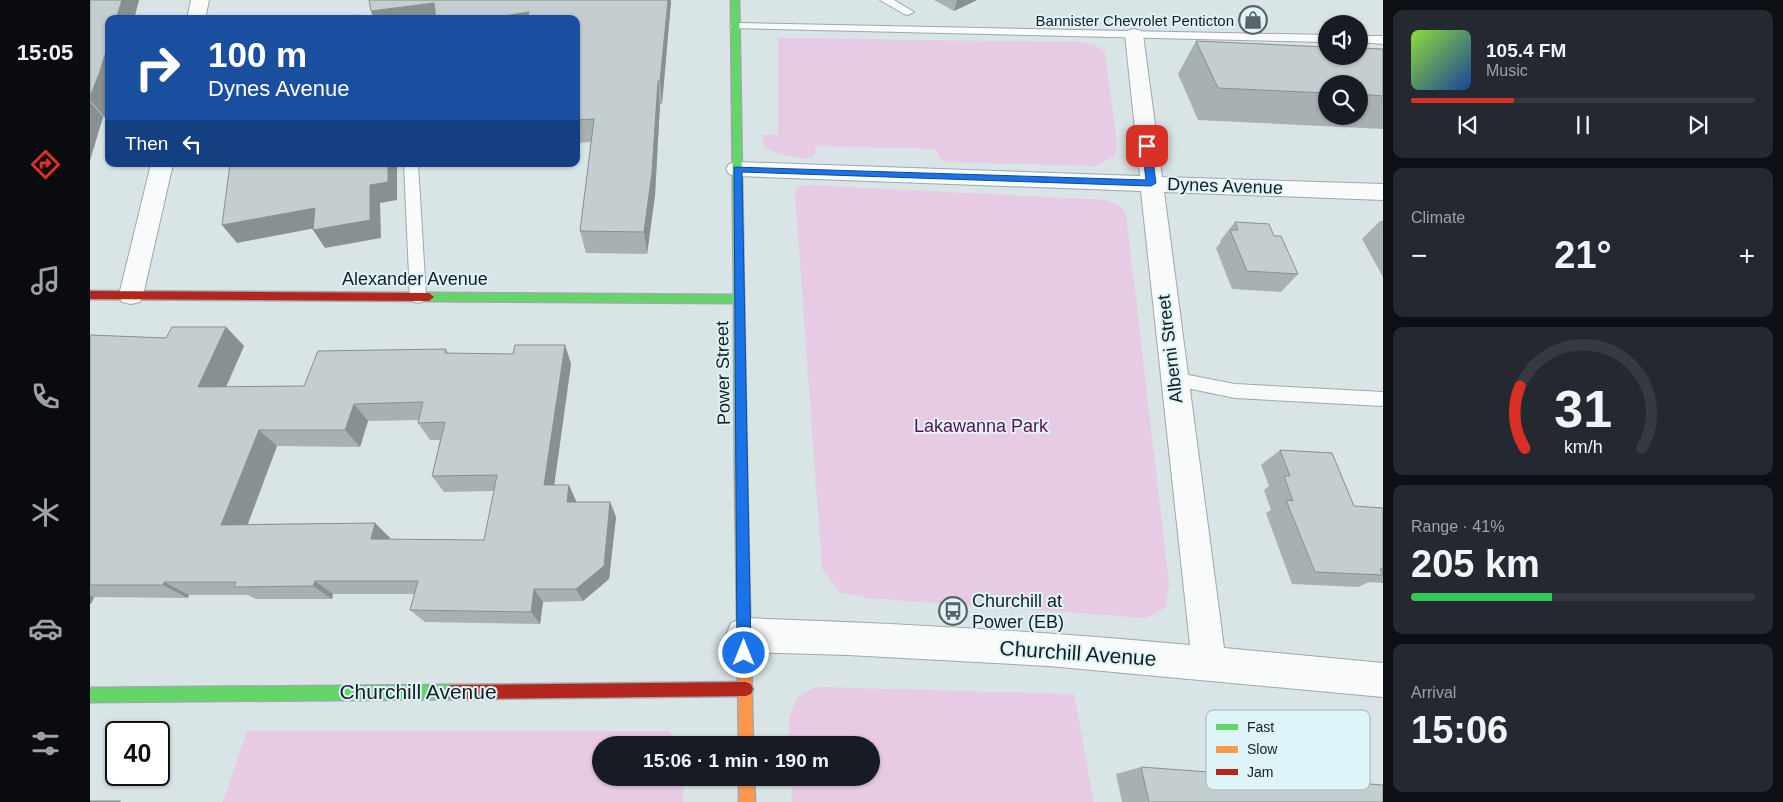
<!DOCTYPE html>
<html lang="en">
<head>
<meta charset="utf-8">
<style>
  body { margin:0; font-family:Helvetica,sans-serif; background:#242831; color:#f1f3f6; height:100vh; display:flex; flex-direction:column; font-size:19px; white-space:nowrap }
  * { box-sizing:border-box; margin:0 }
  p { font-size:16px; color:#9ea1a6 }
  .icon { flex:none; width:28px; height:28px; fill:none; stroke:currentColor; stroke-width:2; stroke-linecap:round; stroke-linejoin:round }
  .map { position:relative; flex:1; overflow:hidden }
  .details { display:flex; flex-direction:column; gap:10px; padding:10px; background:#0d0f14; width:400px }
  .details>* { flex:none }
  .banner { position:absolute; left:15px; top:15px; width:475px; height:152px; border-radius:10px; box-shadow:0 1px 4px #0004; background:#1a4fa0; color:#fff; overflow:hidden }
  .buttons { position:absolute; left:1228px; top:15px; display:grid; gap:10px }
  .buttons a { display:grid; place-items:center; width:50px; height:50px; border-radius:50%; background:#171b24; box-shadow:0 1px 4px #0004; font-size:25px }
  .speed { position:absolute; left:15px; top:721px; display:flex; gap:10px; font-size:25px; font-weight:700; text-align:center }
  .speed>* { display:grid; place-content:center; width:65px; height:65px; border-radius:50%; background:#171b24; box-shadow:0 1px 4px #0004; line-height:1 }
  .speed .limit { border:2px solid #111; border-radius:8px; background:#fff; color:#111 }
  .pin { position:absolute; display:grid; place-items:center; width:42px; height:42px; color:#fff; margin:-21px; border-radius:10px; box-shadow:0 2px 8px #0006 }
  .me { position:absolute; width:55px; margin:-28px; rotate:0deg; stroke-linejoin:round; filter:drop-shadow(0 0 4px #0008) }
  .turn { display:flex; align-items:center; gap:18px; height:105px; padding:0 20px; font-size:22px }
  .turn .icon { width:65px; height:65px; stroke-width:2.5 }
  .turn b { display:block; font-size:35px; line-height:42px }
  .then { display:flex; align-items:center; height:48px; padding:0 20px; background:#0003; gap:10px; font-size:19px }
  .big { font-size:38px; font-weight:800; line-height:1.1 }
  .details .tile { flex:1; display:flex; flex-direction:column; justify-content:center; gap:8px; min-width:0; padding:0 18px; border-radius:10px; background:#242831 }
  .details .dial { align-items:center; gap:0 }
  .dial svg { height:130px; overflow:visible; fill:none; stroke:#363941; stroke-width:7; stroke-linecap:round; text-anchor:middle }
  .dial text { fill:#f1f3f6; stroke:none }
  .song { display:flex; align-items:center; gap:15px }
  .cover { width:60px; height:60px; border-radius:8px; background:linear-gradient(135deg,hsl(90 70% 55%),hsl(220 70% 35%)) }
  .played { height:5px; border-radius:2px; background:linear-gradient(90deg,#d93025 30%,#363941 30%) }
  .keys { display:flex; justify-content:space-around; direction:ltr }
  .heat { display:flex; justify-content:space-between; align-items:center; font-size:28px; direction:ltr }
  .charge { height:8px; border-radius:4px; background:linear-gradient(90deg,#34c759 41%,#363941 0) }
  .trip { position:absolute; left:502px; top:736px; width:288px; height:50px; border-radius:25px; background:#171b24; box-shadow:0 1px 4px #0004; font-weight:800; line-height:50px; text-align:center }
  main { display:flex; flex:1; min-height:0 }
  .menu { display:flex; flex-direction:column; width:90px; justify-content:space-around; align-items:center; background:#090b0e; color:#9ea1a6 }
  .menu .icon { width:35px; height:35px }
  .menu .on { color:#d93025 }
  .menu b { font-size:22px; color:#f1f3f6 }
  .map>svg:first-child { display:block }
</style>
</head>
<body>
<main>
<nav class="menu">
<b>15:05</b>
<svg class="icon on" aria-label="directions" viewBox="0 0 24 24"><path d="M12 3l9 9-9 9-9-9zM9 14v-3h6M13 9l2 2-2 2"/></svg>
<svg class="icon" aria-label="music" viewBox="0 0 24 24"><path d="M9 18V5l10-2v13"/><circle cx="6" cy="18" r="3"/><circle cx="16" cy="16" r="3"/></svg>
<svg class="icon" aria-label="phone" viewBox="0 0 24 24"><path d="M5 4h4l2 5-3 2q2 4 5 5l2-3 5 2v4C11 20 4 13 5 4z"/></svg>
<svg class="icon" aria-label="climate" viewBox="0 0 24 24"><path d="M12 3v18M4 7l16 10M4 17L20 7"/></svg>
<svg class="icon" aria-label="car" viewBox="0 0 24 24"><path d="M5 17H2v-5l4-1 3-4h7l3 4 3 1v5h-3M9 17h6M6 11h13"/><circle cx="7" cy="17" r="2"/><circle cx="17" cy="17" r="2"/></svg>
<svg class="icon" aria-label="filters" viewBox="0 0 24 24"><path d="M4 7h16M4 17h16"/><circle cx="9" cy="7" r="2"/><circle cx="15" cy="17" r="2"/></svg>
</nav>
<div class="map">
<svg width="1293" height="802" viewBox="0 0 1293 802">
  <rect width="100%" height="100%" fill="#d8e4e6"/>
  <!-- green -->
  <g fill="#e7cae3">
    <polygon points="688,38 991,42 1004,45 1015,52 1027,144 1025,156 1006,166 854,162 848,156 846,149 726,146 725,154 716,159 688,154 675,147 672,135 688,135"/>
    <polygon points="718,185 1016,200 1029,205 1036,213 1079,584 1076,607 1057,618 777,598 750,592 732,569 705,193 708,187"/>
    <path d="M731,687L984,694L1004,802H702L701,778H781V745H699C698,717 699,692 731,687Z"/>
    <polygon points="157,731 579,731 589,745 511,745 511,778 594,778 593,802 133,802"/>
  </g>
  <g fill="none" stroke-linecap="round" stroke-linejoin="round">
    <defs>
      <g id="lane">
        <polygon points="790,0 804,0 824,12 818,15 814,14"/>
        <polygon points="646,23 1236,35 1236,42 642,28 640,26"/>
        <polygon points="1269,36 1293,36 1293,44 1269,42"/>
        <polygon points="314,164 328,164 336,297 334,301 328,303 322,301 320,297"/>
        <polygon points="1083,372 1145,384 1293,392 1293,406 1145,398 1077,384 1074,379 1077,374"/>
      </g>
      <g id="street">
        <polygon points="101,0 119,0 115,19 97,19"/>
        <path d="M1044,29L1051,31L1053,35L1072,177L1293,184V200L1074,192L1134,648L1293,663V697L959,666L758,655L653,652L641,647L636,635L641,623L653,618C802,623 951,631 1100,645L1051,191L647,176L639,174L636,169L639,164L647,162L1050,176L1035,35L1037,31Z"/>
        <polygon points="61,164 83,164 53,295 50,302 41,304 32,302 29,295"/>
      </g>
      <g id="fast">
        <polygon points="641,0 649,0 657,478 655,482 651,483 647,482 645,478 644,303 339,301 334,297 339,293 644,295"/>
        <polygon points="361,685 366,687 368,692 366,697 361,699 0,702 0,688"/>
      </g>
      <g id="slow">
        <polygon points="651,473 655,474 657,478 663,745 649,745 645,478 647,474"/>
        <polygon points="649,778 664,778 665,802 649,802"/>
      </g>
      <g id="jam">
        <polygon points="0,291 339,293 344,297 339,301 0,299"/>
        <polygon points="656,682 661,684 663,689 661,694 656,696 361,699 356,697 354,692 356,687 361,685"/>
      </g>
    </defs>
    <!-- lane casing -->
    <use href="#lane" stroke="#9fa8aa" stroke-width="2"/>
    <!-- street casing -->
    <use href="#street" stroke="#9fa8aa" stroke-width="2"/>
    <!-- fast casing -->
    <use href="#fast" stroke="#9fa8aa" stroke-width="3"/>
    <!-- slow casing -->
    <use href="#slow" stroke="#9fa8aa" stroke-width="3"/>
    <!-- jam casing -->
    <use href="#jam" stroke="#9fa8aa" stroke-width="3"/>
    <!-- lane -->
    <use href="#lane" fill="#f9fbfb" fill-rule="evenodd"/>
    <!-- street -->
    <use href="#street" fill="#f9fbfb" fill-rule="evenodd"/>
    <!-- fast -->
    <use href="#fast" fill="#63d668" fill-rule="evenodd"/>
    <!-- slow -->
    <use href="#slow" fill="#ff974d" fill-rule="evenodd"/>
    <!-- jam -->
    <use href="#jam" fill="#b3261e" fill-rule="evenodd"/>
  </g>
  <!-- wall -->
  <g fill="#a9b0b2" fill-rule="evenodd">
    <polygon points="0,0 49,0 44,19 19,19 15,117 13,117 0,160"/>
    <polygon points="279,0 581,0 572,104 570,104 565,195 557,254 496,253 490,231 501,142 486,143 486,19 284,19 281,11"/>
    <polygon points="844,0 887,0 864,11"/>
    <path d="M1106,41L1293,49V129L1108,120L1088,74ZM1236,84H1269V116H1236Z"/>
    <polygon points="1290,221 1293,221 1293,277 1272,239"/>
    <polygon points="1145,222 1184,236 1208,274 1191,292 1142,289 1126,248 1131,242 1130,241"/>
    <path d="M136,327L154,346L136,387L214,386L356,349L358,353L423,354L475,345L481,364L464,485H479L486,502H520L526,517L519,579L493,601L453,602L450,624L335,622L320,610L325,594H243L242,599H166L158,595H99L98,598L4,597L1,604H0V335L76,338ZM329,420L328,423L340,440H350L342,476L354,492L404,491L394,540H300V538L285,523L158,524L187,446L270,447L278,421Z"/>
    <polygon points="1190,450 1264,506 1293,508 1293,583 1279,582 1268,587 1202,584 1176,513 1181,510 1174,490 1179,486 1171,465"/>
    <polygon points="1051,767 1293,802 1032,802 1026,774"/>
  </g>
  <!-- shaded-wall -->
  <g fill="#899091">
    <polygon points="32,0 49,0 44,19 26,19"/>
    <polygon points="578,0 581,0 581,2 572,104 570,81"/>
    <polygon points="867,0 887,0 864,11"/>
    <polygon points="344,3 350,19 284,19 281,11"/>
    <polygon points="439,12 441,19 394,19"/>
    <polygon points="19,42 19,105 15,117 0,100 0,97"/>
    <polygon points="568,81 570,104 565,195 557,254 554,232"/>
    <polygon points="0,102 13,117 0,160"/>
    <polygon points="298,164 307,164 307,200 290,203 291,238 235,248 223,230 280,185"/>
    <polygon points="225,208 236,226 147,243 132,225"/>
    <polygon points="136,327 154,346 128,405 108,387"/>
    <polygon points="475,345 481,364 462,501 454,485"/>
    <polygon points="264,404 278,421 270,447 255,430"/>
    <polygon points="169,430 187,446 152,539 131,525"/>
    <polygon points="479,485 486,501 484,517 477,502"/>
    <polygon points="520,502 526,517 519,579 493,601 486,589"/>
    <polygon points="285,523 300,538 296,553 281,539"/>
    <polygon points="225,581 243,594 242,599 223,586"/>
    <polygon points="74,582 99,595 98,598 73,585"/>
    <polygon points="444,589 453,602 450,624 441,612"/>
    <polygon points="0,596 4,597 1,604 0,603"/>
  </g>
  <!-- building -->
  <g fill="#c4cdcf" stroke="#899091" fill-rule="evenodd">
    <polygon points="0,0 32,0 26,19 19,19 19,42 10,71 0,97"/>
    <polygon points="279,0 578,0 570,81 568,81 562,172 554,232 490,231 504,119 486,120 486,19 437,19 439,12 394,19 346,19 344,3 281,11"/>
    <polygon points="265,15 265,19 241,19"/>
    <polygon points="1106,41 1236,47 1236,56 1269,56 1269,48 1293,49 1293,96 1269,94 1269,84 1236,84 1236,93 1128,88"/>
    <polygon points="140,164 298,164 298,182 280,185 280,220 223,230 225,208 132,225"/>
    <polygon points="1145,222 1179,224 1184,236 1191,236 1208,274 1157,271 1140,230 1148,230"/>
    <path d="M82,327H136L108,387L214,386L228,351L356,349L355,353L423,354L425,345H475L454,485H479L477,502H520L514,566L486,589H444L441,612L320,610L328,581H225L223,586L144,587L146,582H74L73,585H0V335L76,338ZM333,402L328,423L355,422L342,476L407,475L394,540L281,539L285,523L131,525L169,430H255L264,404Z"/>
    <polygon points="1190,450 1242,453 1264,506 1293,508 1293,569 1290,569 1293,575 1225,572 1196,500 1203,501 1194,476 1200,476"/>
    <polygon points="1051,767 1293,785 1293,802 1059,802"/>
    <rect x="0" y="801" width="30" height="1"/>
  </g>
  <!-- route -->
  <polygon fill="#1a73e8" stroke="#114b97" points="1057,143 1061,146 1066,183 1061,186 652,172 661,653 659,658 654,660 649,658 647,653 644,167 1056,180 1052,146"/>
  <!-- icons -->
  <defs>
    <symbol id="shop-ring" viewBox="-11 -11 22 22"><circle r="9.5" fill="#dff4f9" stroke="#5a6365" stroke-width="1.5"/><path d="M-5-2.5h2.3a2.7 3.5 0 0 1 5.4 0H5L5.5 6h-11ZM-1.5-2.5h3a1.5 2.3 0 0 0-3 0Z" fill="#5a6365"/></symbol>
    <symbol id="bus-ring" viewBox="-11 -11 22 22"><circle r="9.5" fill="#dff4f9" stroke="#5a6365" stroke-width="1.5"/><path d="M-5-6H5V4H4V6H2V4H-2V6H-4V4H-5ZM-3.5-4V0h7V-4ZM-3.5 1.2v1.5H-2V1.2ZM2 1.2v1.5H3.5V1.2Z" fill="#5a6365"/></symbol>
  </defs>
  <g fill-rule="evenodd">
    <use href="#shop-ring" x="1147" y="4" width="32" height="32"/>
    <use href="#bus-ring" x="847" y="595" width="32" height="32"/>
  </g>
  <g text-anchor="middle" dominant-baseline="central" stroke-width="4" stroke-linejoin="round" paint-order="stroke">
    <!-- far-poi labels -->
    <g font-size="15" fill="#161e20" stroke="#dff4f9" text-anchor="end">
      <text x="1144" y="20">Bannister Chevrolet Penticton</text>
    </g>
    <!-- street labels -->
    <g font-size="18" fill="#161e20" stroke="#dff4f9">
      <text transform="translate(1135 186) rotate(2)">Dynes Avenue</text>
      <text x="325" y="279">Alexander Avenue</text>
      <text transform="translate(1080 349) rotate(-97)">Alberni Street</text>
      <text transform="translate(633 373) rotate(-91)">Power Street</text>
    </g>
    <!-- park labels -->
    <g font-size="18" fill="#5c104d" stroke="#dff4f9">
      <text x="891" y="426">Lakawanna Park</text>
    </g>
    <!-- poi labels -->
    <g font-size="18" fill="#161e20" stroke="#dff4f9" text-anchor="start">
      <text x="882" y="601">Churchill at<tspan x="882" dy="21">Power (EB)</tspan></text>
    </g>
    <!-- near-street labels -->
    <g font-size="21" fill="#161e20" stroke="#dff4f9">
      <text transform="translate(988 653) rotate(4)">Churchill Avenue</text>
      <text x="328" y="691">Churchill Avenue</text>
    </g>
  </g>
  <!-- legend -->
  <rect x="1116" y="710" width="164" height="80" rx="8" fill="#dff4f9" stroke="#a3b4b8" stroke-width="1"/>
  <rect x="1126" y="724" width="22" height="6" fill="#63d668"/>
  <rect x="1126" y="746" width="22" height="7" fill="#ff974d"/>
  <rect x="1126" y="769" width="22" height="6" fill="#b3261e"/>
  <g font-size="14" fill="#161e20">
    <text x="1157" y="732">Fast</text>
    <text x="1157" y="754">Slow</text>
    <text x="1157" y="777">Jam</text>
  </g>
</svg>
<div class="buttons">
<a><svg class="icon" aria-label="sound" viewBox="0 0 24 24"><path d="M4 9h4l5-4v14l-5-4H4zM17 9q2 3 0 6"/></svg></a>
<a><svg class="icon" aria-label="search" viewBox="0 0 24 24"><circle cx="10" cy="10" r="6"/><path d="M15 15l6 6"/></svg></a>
</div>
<div class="speed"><div class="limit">40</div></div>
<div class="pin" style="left:1057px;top:146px;background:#d93025"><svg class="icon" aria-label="arrive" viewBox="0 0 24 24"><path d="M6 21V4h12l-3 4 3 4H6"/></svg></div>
<svg class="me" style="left:654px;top:653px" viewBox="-20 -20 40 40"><circle r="17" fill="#1a73e8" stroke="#fff" stroke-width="3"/><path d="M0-11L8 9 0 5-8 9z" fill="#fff"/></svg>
<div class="trip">15:06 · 1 min · 190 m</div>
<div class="banner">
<div class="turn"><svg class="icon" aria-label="right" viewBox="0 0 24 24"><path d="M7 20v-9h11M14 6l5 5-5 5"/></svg><div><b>100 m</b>Dynes Avenue</div></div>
<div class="then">Then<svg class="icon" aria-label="left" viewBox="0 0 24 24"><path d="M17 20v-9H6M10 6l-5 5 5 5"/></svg></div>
</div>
</div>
<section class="details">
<div class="tile">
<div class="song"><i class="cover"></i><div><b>105.4 FM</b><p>Music</p></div></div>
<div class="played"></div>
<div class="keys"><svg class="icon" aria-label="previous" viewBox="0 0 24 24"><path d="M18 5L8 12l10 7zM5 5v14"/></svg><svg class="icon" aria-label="pause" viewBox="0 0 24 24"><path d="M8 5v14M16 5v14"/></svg><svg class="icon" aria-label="next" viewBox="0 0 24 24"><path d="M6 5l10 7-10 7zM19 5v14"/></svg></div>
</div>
<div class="tile"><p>Climate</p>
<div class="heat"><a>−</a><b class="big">21°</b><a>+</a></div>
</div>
<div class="tile dial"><svg viewBox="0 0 100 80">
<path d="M14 69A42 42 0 1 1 86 69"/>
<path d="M14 69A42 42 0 0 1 11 31" stroke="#d93025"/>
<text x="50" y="56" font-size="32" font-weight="700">31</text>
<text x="50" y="72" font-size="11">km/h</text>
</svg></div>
<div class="tile"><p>Range · 41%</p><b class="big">205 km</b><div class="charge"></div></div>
<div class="tile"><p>Arrival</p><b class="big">15:06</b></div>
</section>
</main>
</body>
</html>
